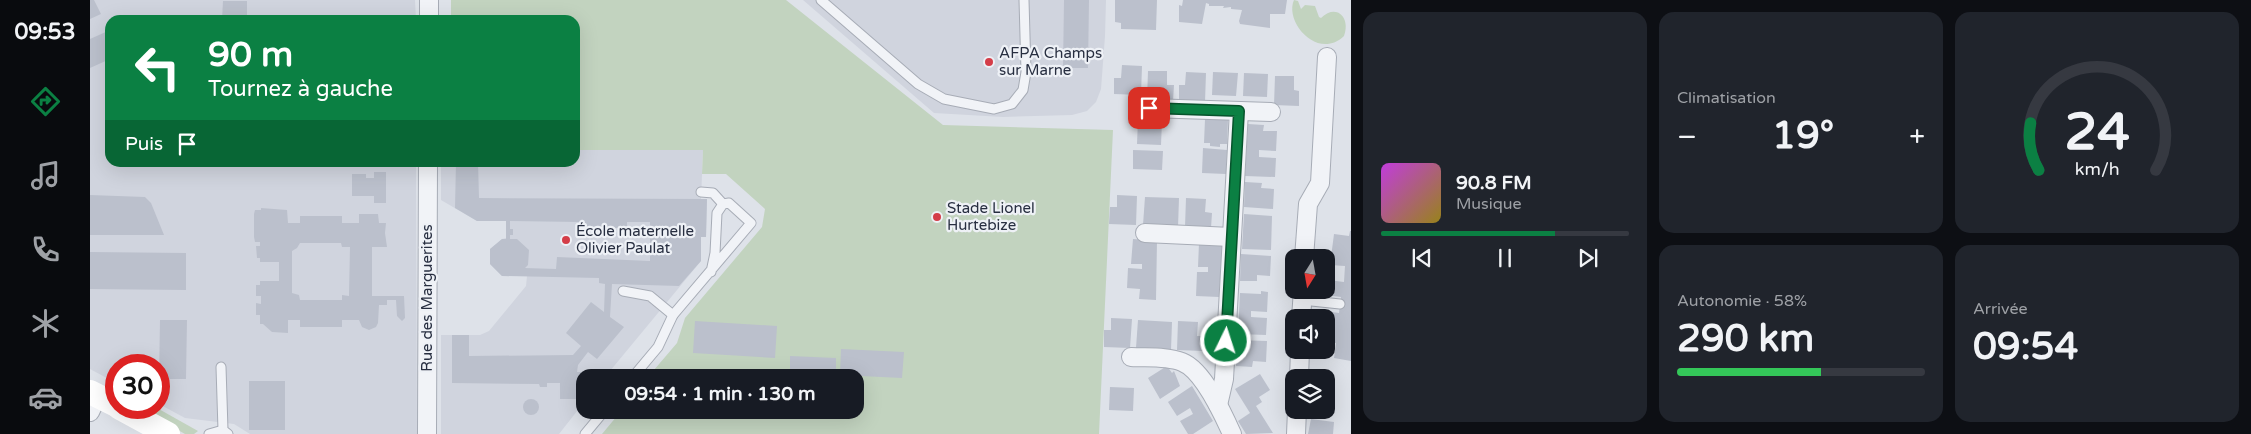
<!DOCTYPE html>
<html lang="fr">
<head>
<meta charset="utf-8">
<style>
  body { margin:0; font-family:"Varela Round",sans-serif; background:#20242c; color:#f1f3f6; height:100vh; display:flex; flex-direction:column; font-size:19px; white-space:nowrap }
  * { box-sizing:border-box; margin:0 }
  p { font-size:16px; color:#9ea1a6 }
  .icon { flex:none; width:28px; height:28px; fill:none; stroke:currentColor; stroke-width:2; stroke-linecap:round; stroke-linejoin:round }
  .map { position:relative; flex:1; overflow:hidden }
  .sheet { display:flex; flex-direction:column; gap:12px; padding:12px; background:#0d0f14; width:900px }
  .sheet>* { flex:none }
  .top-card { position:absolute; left:15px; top:15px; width:475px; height:152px; border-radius:15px; box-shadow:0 5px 20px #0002; background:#0b8043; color:#fff; overflow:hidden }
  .needle { width:32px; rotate:191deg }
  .buttons { position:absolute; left:1195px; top:249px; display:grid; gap:10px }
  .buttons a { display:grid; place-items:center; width:50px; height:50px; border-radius:10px; background:#171b24; box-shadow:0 5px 20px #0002; font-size:25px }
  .speed { position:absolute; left:15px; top:354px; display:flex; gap:10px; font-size:25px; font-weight:700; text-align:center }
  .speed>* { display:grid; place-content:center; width:65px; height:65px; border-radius:50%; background:#171b24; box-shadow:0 5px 20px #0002; line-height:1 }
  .speed .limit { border:8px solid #d22; background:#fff; color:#111 }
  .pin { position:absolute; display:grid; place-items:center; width:42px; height:42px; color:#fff; margin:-21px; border-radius:10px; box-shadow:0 2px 8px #0006 }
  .me { position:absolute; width:55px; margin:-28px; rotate:4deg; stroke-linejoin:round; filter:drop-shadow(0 0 4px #0008) }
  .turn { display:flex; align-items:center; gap:18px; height:105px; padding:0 20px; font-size:22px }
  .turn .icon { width:65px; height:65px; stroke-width:2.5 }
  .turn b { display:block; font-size:35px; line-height:42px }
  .then { display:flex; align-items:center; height:48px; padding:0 20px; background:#0003; gap:10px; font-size:19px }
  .big { font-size:38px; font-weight:700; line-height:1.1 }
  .sheet .tile { flex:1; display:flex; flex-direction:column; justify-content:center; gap:8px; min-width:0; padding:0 18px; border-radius:15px; background:#20242c }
  .sheet .dial { align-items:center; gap:0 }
  .dial svg { height:130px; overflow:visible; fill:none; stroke:#363941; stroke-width:7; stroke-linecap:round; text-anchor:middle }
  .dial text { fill:#f1f3f6; stroke:none }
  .song { display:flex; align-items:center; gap:15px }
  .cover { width:60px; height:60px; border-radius:8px; background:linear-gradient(135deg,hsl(290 70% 55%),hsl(50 70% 35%)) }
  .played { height:5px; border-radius:2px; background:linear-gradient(90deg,#0b8043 70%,#363941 70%) }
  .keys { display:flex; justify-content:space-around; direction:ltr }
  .heat { display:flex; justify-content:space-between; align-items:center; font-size:28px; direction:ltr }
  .charge { height:8px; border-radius:4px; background:linear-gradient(90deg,#34c759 58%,#363941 0) }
  .sheet .tiles { flex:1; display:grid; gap:12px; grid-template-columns:repeat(3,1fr) }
  .tile:first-child { grid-row:span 2 }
  .trip { position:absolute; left:486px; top:369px; width:288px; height:50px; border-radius:15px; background:#171b24; box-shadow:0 5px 20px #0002; font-weight:700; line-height:50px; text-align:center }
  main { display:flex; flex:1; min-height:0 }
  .tab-bar { display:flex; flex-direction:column; width:90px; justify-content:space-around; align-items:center; background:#090b0e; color:#9ea1a6 }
  .tab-bar .icon { width:35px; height:35px }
  .tab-bar .selected { color:#0b8043 }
  .tab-bar b { font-size:22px; color:#f1f3f6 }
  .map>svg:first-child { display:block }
</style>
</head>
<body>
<main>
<nav class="tab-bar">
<b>09:53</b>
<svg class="icon selected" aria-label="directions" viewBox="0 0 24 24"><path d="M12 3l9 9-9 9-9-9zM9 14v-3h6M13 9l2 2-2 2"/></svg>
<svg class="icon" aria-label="music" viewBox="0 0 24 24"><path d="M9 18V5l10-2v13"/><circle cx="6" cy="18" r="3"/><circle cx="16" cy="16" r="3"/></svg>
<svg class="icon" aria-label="phone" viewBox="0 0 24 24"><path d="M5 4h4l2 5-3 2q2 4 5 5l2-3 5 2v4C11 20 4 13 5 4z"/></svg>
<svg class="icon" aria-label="climate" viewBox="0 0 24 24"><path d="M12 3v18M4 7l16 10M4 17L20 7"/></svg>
<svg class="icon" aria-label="car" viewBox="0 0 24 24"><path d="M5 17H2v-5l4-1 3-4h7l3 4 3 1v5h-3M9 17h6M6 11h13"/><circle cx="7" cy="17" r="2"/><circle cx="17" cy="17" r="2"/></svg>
</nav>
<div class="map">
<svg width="1261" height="434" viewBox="0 0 1261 434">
  <rect width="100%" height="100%" fill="#dee2e9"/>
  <!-- built -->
  <g fill="#d0d4de">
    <polygon points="0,0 325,0 326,20 20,20 20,162 326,163 327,434 160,434 144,424 95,418 69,404 69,365 26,365 26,383 0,369"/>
    <polygon points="713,0 1016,0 1015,36 1011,89 1006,102 997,111 982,115 913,117 844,113"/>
    <polygon points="485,150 613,150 611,199 617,199 616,237 611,237 611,261 515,377 495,378 495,401 469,434 351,434 351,335 390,335 399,331 436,286 437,276 412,276 400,264 400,249 412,239 416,238 416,221 387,221 351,200 351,163 485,162"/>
  </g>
  <!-- green -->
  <g fill="#c2d3bf">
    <polygon points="361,0 696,0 853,125 1023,130 1009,434 512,434 532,410 765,410 765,378 558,377 587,343 595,318 672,227 675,209 636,174 612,174 613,150 485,150 485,20 361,20"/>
    <path d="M1204,0L1208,1L1211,9L1215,5L1225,6L1229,17L1231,18C1246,3 1261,17 1254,36C1228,61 1194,22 1204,0Z"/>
    <polygon points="49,408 67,408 108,431 104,434 95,434"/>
  </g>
  <!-- building -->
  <g fill="#bbc0cc" fill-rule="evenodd">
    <polygon points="0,0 4,0 11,14 0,19"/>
    <polygon points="974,0 999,0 998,68 973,68"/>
    <polygon points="1025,0 1067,0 1066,30 1031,29 1031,23 1025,22"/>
    <polygon points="1093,0 1197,0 1195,14 1180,14 1180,28 1150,24 1149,21 1152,10 1141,9 1141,7 1133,8 1134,6 1119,6 1119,4 1116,3 1112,24 1089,22 1089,5 1092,6"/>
    <polygon points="133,1 157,1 157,19 132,20"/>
    <polygon points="18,31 20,35 20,59 0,68 0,39"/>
    <polygon points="1032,65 1052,66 1051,95 1024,94 1024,78 1031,78"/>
    <polygon points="1058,71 1077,71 1077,85 1084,85 1083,101 1057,100"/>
    <polygon points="1096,72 1116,73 1115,102 1089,101 1089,85 1095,85"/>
    <polygon points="1123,72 1148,73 1146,96 1122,95"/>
    <polygon points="1154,73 1178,74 1177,97 1153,96"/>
    <polygon points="1185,76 1204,76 1204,90 1209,91 1209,106 1184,105"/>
    <polygon points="1115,119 1138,120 1137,144 1130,144 1130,147 1120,146 1120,143 1114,143"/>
    <polygon points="1048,120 1072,121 1071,145 1047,144"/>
    <polygon points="1158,124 1174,125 1173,131 1187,131 1186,151 1169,150 1169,157 1186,158 1185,177 1155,176"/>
    <polygon points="1113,148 1137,150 1136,174 1112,173"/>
    <polygon points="1043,150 1073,151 1072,170 1043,169"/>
    <polygon points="224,162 313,162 313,166 223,165"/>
    <path d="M366,162H388L389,198L617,199L616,237H611V261L589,286L522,284L520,317L534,327L507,359L498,352L488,365L487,372H497V378H495V399H470V383H457V387H450L449,384L362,383V335H379V356L483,355L491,346L476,333L501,302L514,312L515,284L509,283V278L412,276L400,264V249L412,239H416V221H387L365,208ZM420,221L490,222L489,228H537V222H560V261L467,257L466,269L435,268L438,265L439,250L427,239H420V235H423V229H420Z"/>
    <polygon points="284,172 296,172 296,203 284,203 284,196 262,196 262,174 276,174 276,178 284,178"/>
    <polygon points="1155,182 1172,183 1171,188 1184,189 1183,209 1154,207"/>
    <polygon points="0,195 55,197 61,203 74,235 0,235"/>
    <polygon points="1027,195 1047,196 1046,225 1019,224 1020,207 1027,207"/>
    <polygon points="1055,197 1089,198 1088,227 1053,225"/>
    <polygon points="1096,198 1116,199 1115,212 1122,213 1121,228 1095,227"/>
    <path d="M171,208L197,210L198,223H210V216H252V223H269V214H288L289,223H296L295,233L297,247H282V296H314L315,318L312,321L307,316L306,300H297V305H289L288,323L286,327L279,330L272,327L269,320H252V327H210V320H198V333L182,332L173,324H170V315H166V303L171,304V296H166V285H170V281H189V262H170V258H167L166,246H170V242H165L164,237V214L165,210H171ZM210,243H251L252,247H260L259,296L252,295V300H210L209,295L202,293V251L207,248Z"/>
    <polygon points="1154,214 1182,216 1181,250 1152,249"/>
    <polygon points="1260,231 1261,231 1261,361 1244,358 1246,343 1236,342 1236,318 1233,318 1234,311 1249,313 1251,297 1236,295 1238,280 1254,282 1255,266 1240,265 1244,234 1259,236"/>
    <polygon points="1043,239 1067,241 1066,300 1049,299 1050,289 1037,288 1038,268 1052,269 1052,264 1041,264"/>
    <polygon points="1109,243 1132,244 1129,297 1106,296 1107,272 1118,272 1118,267 1108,267"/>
    <polygon points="0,252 96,253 96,290 0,289"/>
    <polygon points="1151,254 1181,256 1180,276 1167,275 1167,281 1150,281"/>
    <polygon points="1171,291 1178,292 1177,312 1161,311 1161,317 1177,318 1176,335 1148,334 1150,293 1171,294"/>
    <polygon points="1021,318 1042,319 1040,348 1014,347 1014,330 1021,330"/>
    <polygon points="70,320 97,320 96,379 69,379"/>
    <polygon points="1048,320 1082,322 1081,350 1046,348"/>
    <polygon points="605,321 687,326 685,358 603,353"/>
    <polygon points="1088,321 1108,322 1107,336 1113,336 1113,351 1087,350"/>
    <polygon points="1147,340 1177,341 1176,362 1163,361 1162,367 1146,366"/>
    <polygon points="751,349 814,352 812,378 750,375"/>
    <polygon points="700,356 746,358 746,372 700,370"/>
    <polygon points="1077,366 1082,373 1084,371 1090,386 1070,399 1058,378"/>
    <polygon points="1170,374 1180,390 1169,397 1172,402 1166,406 1183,433 1156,434 1148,421 1160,413 1145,389"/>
    <rect x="159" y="381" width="36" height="49"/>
    <polygon points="1102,386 1123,421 1103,434 1098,434 1090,421 1103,414 1100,408 1087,416 1078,402"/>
    <polygon points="1020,387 1044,388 1043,411 1019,410"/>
    <circle cx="441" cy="407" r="8"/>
    <polygon points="1221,419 1244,422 1243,434 1218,434"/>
  </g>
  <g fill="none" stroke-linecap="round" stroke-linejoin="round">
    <defs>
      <g id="lane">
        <polyline points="731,0 828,84 854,99 904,109 922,104 933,90 936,72 934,0"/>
        <polyline points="611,192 623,193 633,204"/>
        <polyline points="533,291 560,296 583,315"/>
        <polyline points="1212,300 1250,304"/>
        <polyline points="131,367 133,430 138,434"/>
        <polyline points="542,378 568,347 583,315 661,223 639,203 633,204 627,213 625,253 621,272"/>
        <polyline points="119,434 133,430"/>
        <polyline points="495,434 515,410"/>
      </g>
      <g id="street">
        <polyline points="339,20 339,0"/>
        <polyline points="1059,108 1181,112"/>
        <polyline points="1055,233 1141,237"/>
        <polyline points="1214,258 1218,204 1230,183 1237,57"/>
        <polyline points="1211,318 1213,290"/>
        <path d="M1041,357C1057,358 1077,356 1092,362C1113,370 1133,414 1142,434"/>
        <polyline points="1209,378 1210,350"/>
        <polyline points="1128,405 1134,379 1149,111"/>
        <polyline points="0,412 8,395"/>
        <polyline points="337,434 338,162"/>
        <polyline points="1206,434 1207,410"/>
      </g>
    </defs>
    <!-- lane casing -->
    <use href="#lane" stroke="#a7acb6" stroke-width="11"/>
    <!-- street casing -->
    <use href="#street" stroke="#a7acb6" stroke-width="20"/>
    <!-- lane -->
    <use href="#lane" stroke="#f1f3f7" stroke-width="9"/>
    <!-- street -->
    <use href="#street" stroke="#f1f3f7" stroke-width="18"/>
    <!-- secondary -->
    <g stroke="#fff" stroke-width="24">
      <polyline points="0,392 26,405"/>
      <polyline points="30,408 78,434"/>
    </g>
  </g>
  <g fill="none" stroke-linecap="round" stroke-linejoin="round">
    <defs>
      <polyline id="route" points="1059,108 1149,111 1136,341"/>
    </defs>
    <!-- route casing -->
    <use href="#route" stroke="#07532c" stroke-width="12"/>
    <!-- route -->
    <use href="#route" stroke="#0b8043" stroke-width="9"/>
  </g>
  <!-- markers -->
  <g fill="#d43d48" stroke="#eef1f6" stroke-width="2">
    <circle cx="899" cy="62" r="5"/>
    <circle cx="847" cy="217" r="5"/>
    <circle cx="476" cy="240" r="5"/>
  </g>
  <g text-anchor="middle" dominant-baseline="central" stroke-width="4.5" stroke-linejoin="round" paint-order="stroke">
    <!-- poi labels -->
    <g font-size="15" fill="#272e40" stroke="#eef1f6" text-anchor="start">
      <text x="909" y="53">AFPA Champs<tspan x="909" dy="17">sur Marne</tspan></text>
      <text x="857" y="208">Stade Lionel<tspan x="857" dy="17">Hurtebize</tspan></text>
      <text x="486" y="231">École maternelle<tspan x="486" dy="17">Olivier Paulat</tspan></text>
    </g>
    <!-- street labels -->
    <g font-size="15" fill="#272e40" stroke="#eef1f6">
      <text transform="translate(337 298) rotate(-90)">Rue des Marguerites</text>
    </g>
  </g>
</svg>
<div class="buttons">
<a><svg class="needle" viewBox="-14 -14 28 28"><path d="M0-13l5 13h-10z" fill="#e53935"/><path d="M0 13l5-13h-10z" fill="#9ea1a6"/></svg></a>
<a><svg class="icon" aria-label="sound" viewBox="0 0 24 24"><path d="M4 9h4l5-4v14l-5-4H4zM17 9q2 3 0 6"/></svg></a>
<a><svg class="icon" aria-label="layers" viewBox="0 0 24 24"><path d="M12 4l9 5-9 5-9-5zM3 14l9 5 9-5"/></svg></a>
</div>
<div class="speed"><div class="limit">30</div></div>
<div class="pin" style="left:1059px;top:108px;background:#d93025"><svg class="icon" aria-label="arrive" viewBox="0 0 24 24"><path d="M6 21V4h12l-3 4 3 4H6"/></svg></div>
<svg class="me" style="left:1136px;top:341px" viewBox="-20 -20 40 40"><circle r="17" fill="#0b8043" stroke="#fff" stroke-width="3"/><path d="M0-11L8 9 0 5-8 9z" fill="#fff"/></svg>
<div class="trip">09:54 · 1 min · 130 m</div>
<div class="top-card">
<div class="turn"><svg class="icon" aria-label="left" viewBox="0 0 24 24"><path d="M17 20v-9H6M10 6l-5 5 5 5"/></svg><div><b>90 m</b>Tournez à gauche</div></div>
<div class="then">Puis<svg class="icon" aria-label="arrive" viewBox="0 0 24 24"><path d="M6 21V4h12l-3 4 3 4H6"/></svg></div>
</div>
</div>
<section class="sheet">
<div class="tiles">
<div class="tile">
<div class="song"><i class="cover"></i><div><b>90.8 FM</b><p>Musique</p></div></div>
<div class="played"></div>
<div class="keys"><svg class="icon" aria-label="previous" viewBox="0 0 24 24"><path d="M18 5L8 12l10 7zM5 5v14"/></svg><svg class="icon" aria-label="pause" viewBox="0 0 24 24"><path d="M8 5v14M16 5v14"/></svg><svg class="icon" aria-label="next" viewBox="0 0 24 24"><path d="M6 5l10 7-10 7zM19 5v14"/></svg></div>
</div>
<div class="tile"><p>Climatisation</p>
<div class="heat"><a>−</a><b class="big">19°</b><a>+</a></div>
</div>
<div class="tile dial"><svg viewBox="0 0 100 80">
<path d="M14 69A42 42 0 1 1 86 69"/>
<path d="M14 69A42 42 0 0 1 9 40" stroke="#0b8043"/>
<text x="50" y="56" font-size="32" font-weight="700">24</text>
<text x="50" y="72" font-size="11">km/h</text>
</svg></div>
<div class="tile"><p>Autonomie · 58%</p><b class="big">290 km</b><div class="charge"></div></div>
<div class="tile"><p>Arrivée</p><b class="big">09:54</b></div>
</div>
</section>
</main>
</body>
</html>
